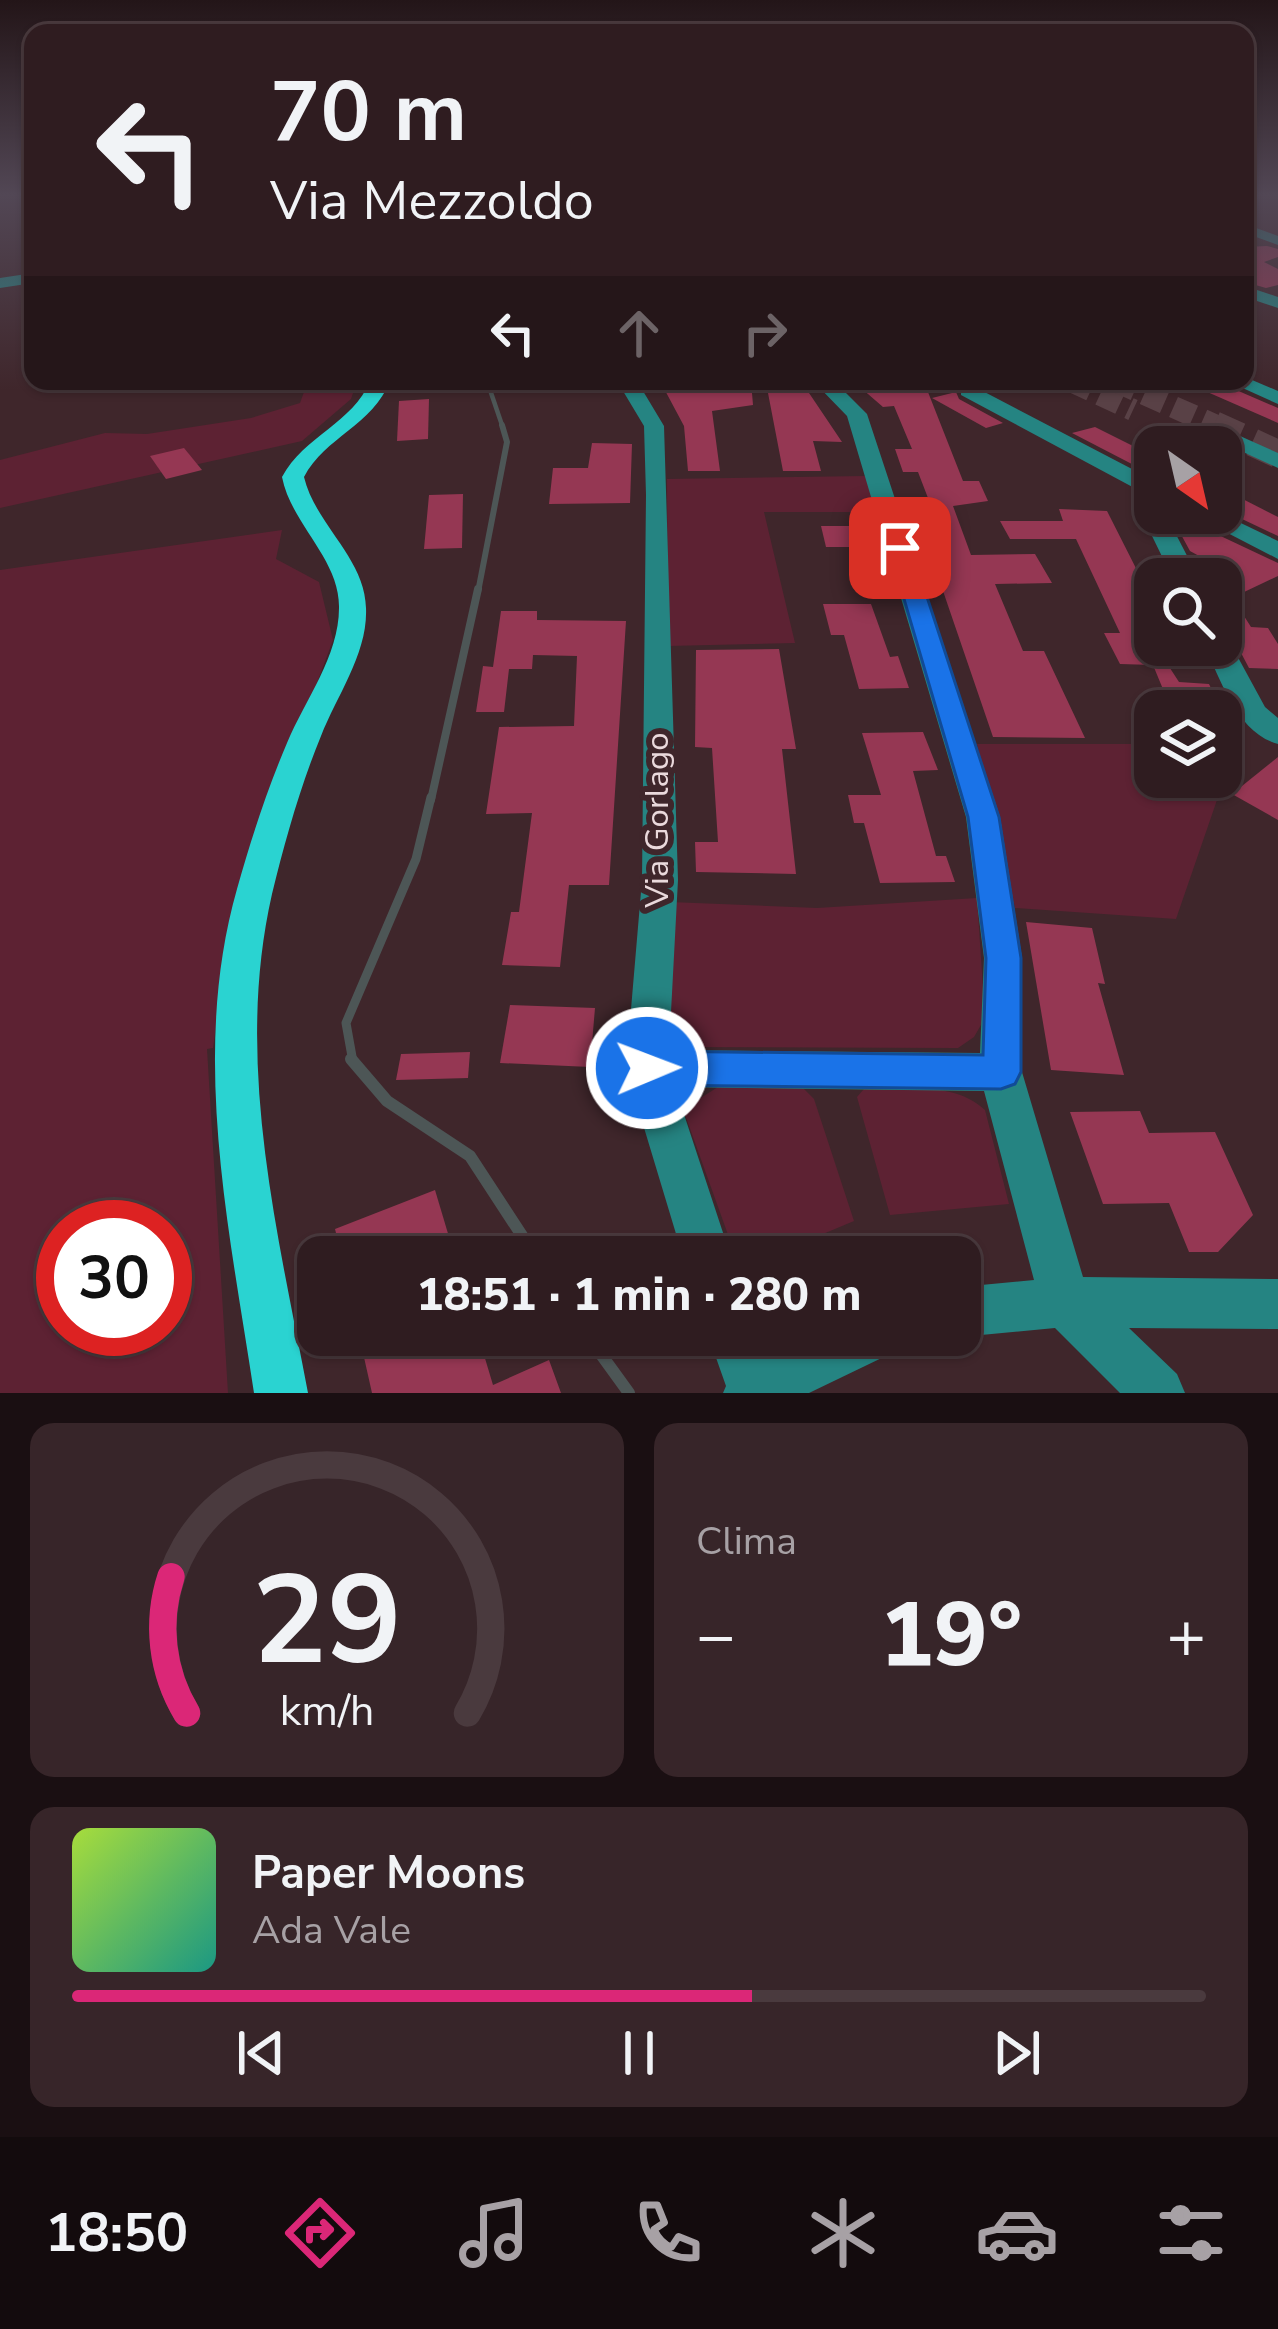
<!DOCTYPE html>
<html lang="it">
<head>
<meta charset="utf-8">
<style>
  body { margin:0; font-family:"Nunito Sans",sans-serif; background:#372529; color:#f1f3f6; height:100vh; display:flex; flex-direction:column; font-size:45px; white-space:nowrap }
  * { box-sizing:border-box; margin:0 }
  p { font-size:39px; color:#a7a1a5 }
  .icon { flex:none; width:66px; height:66px; fill:none; stroke:currentColor; stroke-width:2; stroke-linecap:round; stroke-linejoin:round }
  .map { position:relative; height:1393px; overflow:hidden }
  .details { display:flex; flex-direction:column; gap:30px; padding:30px; background:#1a0f12; flex:1 }
  .details>* { flex:none }
  .hud { position:absolute; left:24px; top:24px; width:1230px; height:366px; border-radius:24px; box-shadow:0 3px 9px #0004,0 0 0 3px #4a3a3e; background:#2f1c20; color:#f1f3f6; overflow:hidden }
  .needle { width:78px; rotate:146deg }
  .fabs { position:absolute; left:1134px; top:426px; display:grid; gap:24px }
  .fabs a { display:grid; place-items:center; width:108px; height:108px; border-radius:24px; background:#2f1c20; box-shadow:0 3px 9px #0004,0 0 0 3px #4a3a3e; font-size:60px }
  .speed { position:absolute; left:36px; top:1200px; display:flex; gap:24px; font-size:60px; font-weight:700; text-align:center }
  .speed>* { display:grid; place-content:center; width:156px; height:156px; border-radius:50%; background:#2f1c20; box-shadow:0 3px 9px #0004,0 0 0 3px #4a3a3e; line-height:1 }
  .speed .limit { border:18px solid #d22; background:#fff; color:#111 }
  .pin { position:absolute; display:grid; place-items:center; width:102px; height:102px; color:#fff; margin:-51px; border-radius:24px; box-shadow:0 6px 18px #0006 }
  .me { position:absolute; width:132px; margin:-66px; rotate:89deg; stroke-linejoin:round; filter:drop-shadow(0 0 9px #0008) }
  .turn { display:flex; align-items:center; gap:42px; height:252px; padding:0 48px; font-size:54px }
  .turn .icon { width:156px; height:156px; stroke-width:2.5 }
  .turn b { display:block; font-size:84px; line-height:102px }
  .lanes { display:flex; align-items:center; height:114px; padding:0 48px; background:#0003; justify-content:center; gap:60px; direction:ltr }
  .lanes .off { opacity:.35 }
  .big { font-size:90px; font-weight:800; line-height:1.1 }
  .details .tile { flex:1; display:flex; flex-direction:column; justify-content:center; gap:18px; min-width:0; padding:0 42px; border-radius:24px; background:#372529 }
  .details .dial { align-items:center; gap:0 }
  .dial svg { height:312px; overflow:visible; fill:none; stroke:#4a3a3e; stroke-width:7; stroke-linecap:round; text-anchor:middle }
  .dial text { fill:#f1f3f6; stroke:none }
  .song { display:flex; align-items:center; gap:36px }
  .cover { width:144px; height:144px; border-radius:18px; background:linear-gradient(135deg,hsl(80 70% 55%),hsl(170 70% 35%)) }
  .played { height:12px; border-radius:6px; background:linear-gradient(90deg,#db2777 60%,#4a3a3e 60%) }
  .keys { display:flex; justify-content:space-around; direction:ltr }
  .heat { display:flex; justify-content:space-between; align-items:center; font-size:66px; direction:ltr }
  .details .tiles { flex:1; display:grid; gap:30px; grid-template-columns:1fr 1fr }
  .tile:last-child { grid-column:span 2 }
  .trip { position:absolute; left:297px; top:1236px; width:684px; height:120px; border-radius:24px; background:#2f1c20; box-shadow:0 3px 9px #0004,0 0 0 3px #4a3a3e; font-weight:800; line-height:120px; text-align:center }
  .dock { display:flex; height:192px; justify-content:space-around; align-items:center; background:#130b0d; color:#a7a1a5 }
  .dock .icon { width:84px; height:84px }
  .dock .current { color:#db2777 }
  .dock b { font-size:54px; color:#f1f3f6 }
  .map>svg:first-child { display:block }
</style>
</head>
<body>
<div class="map">
<svg width="1278" height="1393" viewBox="0 0 1278 1393">
  <rect width="100%" height="100%" fill="#3f262b"/>
  <!-- green -->
  <g fill="#5d2233" fill-rule="evenodd">
    <polygon points="308,381 357,381 351,399 302,441 0,508 0,460 105,433 147,434 251,418 300,403"/>
    <polygon points="866,476 878,512 764,512 795,643 668,646 667,479"/>
    <path d="M282,530L276,559L319,582L333,640L234,905L213,1048L207,1049L228,1393H0V570ZM63,1227H165V1329H63Z"/>
    <polygon points="977,744 1155,744 1155,777 1210,777 1218,783 1217,800 1176,919 1015,908"/>
    <polygon points="977,898 985,1018 974,1037 958,1048 665,1047 670,902 817,908"/>
    <polygon points="718,1087 803,1088 814,1099 854,1221 768,1257 736,1257 683,1109"/>
    <path d="M864,1089C904,1089 954,1081 985,1110L1009,1204L890,1215L857,1097Z"/>
  </g>
  <g fill="none" stroke-linecap="round" stroke-linejoin="round">
    <!-- stream-far4 -->
    <polyline stroke="#4d5656" stroke-width="4.5" points="487,381 503,428"/>
    <!-- stream-far3 -->
    <polyline stroke="#4d5656" stroke-width="6" points="478,592 507,442 502,425"/>
    <!-- stream-far2 -->
    <polyline stroke="#4d5656" stroke-width="8" points="431,800 478,589"/>
    <!-- stream-far1 -->
    <polyline stroke="#4d5656" stroke-width="9" points="353,1062 346,1023 416,859 431,797"/>
    <!-- stream -->
    <g stroke="#4d5656" stroke-width="12">
      <polyline points="351,1059 387,1101 470,1156 536,1257"/>
      <polyline points="587,1335 629,1393"/>
    </g>
  </g>
  <!-- building -->
  <g fill="#953753">
    <polygon points="1267,246 1278,249 1278,257 1264,262 1278,269 1278,285 1266,288 1245,282 1245,247"/>
    <polygon points="660,381 751,381 753,405 712,411 720,471 688,471 684,426"/>
    <polygon points="853,381 887,381 900,391 926,387 963,481 979,481 988,501 953,506 971,555 1035,554 1052,583 995,584 1023,651 1044,651 1085,738 993,737 930,553 939,553 927,511 933,511 918,472 903,472 895,449 912,449 894,406 883,407"/>
    <polygon points="1227,386 1278,408 1278,423 1205,391"/>
    <polygon points="807,390 842,442 813,441 821,471 783,471 768,393"/>
    <polygon points="956,392 959,399 1003,423 986,428 932,398"/>
    <polygon points="429,399 428,439 397,441 399,401"/>
    <polygon points="1095,427 1155,457 1155,476 1072,433"/>
    <polygon points="592,443 632,444 630,503 549,504 553,468 588,468"/>
    <polygon points="184,448 202,470 166,479 150,456"/>
    <polygon points="1221,488 1278,517 1278,536 1221,509"/>
    <polygon points="463,494 462,548 424,549 429,495"/>
    <polygon points="1059,509 1107,511 1148,592 1155,592 1155,645 1179,682 1209,684 1222,711 1172,711 1153,665 1120,664 1104,633 1120,633 1076,539 1010,539 1000,521 1063,521"/>
    <polygon points="1193,523 1278,563 1278,576 1242,593 1214,578 1228,572 1190,551 1178,529"/>
    <polygon points="821,526 862,526 868,547 826,547"/>
    <polygon points="823,604 871,604 890,657 898,656 909,688 859,689 844,635 831,635"/>
    <polygon points="501,611 537,611 537,620 626,621 609,885 569,885 560,967 502,965 511,912 519,912 532,813 486,814 499,727 574,726 577,656 533,655 532,669 509,669 504,712 476,712 483,666 493,667"/>
    <polygon points="1221,615 1244,616 1251,627 1268,628 1278,644 1278,669 1249,668"/>
    <polygon points="779,649 796,749 782,749 796,874 696,872 695,842 718,842 712,748 695,747 696,650"/>
    <polygon points="923,732 938,770 913,771 936,856 946,856 955,882 880,883 864,823 854,823 848,795 881,795 862,733"/>
    <polygon points="1278,757 1278,820 1232,794"/>
    <polygon points="1026,922 1092,928 1105,984 1098,983 1124,1075 1051,1070"/>
    <polygon points="510,1005 595,1008 590,1067 500,1063"/>
    <polygon points="470,1052 468,1078 396,1080 401,1054"/>
    <polygon points="1140,1111 1149,1133 1215,1132 1253,1215 1218,1252 1189,1252 1169,1203 1103,1204 1070,1112"/>
    <polygon points="435,1190 455,1257 342,1257 335,1229"/>
    <polygon points="359,1335 478,1335 493,1385 549,1360 561,1393 372,1393"/>
  </g>
  <g fill="none" stroke-linecap="round" stroke-linejoin="round">
    <!-- highway-tunnel-far1 -->
    <g stroke="#594146" stroke-width="22" stroke-dasharray="22 10" stroke-linecap="butt">
      <polyline points="1071,381 1133,410"/>
      <polyline points="1115,381 1221,428"/>
    </g>
    <!-- highway-tunnel -->
    <polyline stroke="#594146" stroke-width="28" stroke-dasharray="28 14" stroke-linecap="butt" points="1214,425 1278,454"/>
    <!-- minor -->
    <g fill="#258482" fill-rule="evenodd">
      <polygon points="1245,224 1278,236 1278,245 1245,233"/>
      <polygon points="33,273 33,283 0,288 0,278"/>
      <polygon points="1245,286 1278,297 1278,308 1245,297"/>
      <polygon points="1245,377 1278,391 1278,404 1227,381"/>
      <polygon points="617,381 637,381 664,426 678,880 669,1050 980,1053 984,958 966,817 847,416 813,381 834,381 867,414 1000,817 1022,958 1022,1072 1083,1277 1278,1279 1278,1329 1129,1328 1177,1374 1185,1393 1120,1393 1055,1328 960,1337 954,1335 960,1335 960,1287 1034,1280 984,1091 675,1087 731,1257 683,1257 626,1068 642,880 646,495 644,426"/>
      <polygon points="961,387 975,387 1155,481 1155,513 1165,513 1199,579 1173,579 1134,499 1140,491 961,395"/>
      <polygon points="1208,428 1222,428 1278,453 1278,468 1208,436"/>
      <polygon points="1189,513 1220,513 1278,541 1278,559"/>
      <path d="M1221,637L1228,639L1265,707L1278,718V744C1237,733 1221,680 1204,645H1221Z"/>
      <polygon points="708,1335 760,1335 768,1357 816,1335 900,1335 892,1353 809,1393 723,1393 726,1386"/>
    </g>
    <!-- major -->
    <path fill="#2ad3d1" fill-rule="evenodd" d="M370,381H390C373,425 325,437 304,477C315,524 365,558 366,608C368,653 337,695 321,736C300,787 285,841 272,894C234,1061 277,1229 308,1393H254C229,1227 190,1054 237,889C251,839 267,790 287,743C305,700 339,656 339,608C340,559 291,524 282,477C304,436 353,423 370,381Z"/>
  </g>
  <!-- sky -->
  <linearGradient id="sky" x2="0" y2="1"><stop stop-color="#231518"/><stop offset="0.5" stop-color="#524755"/><stop offset="1" stop-color="#524755" stop-opacity="0"/></linearGradient>
  <rect width="1278" height="390" fill="url(#sky)"/>
  <!-- route -->
  <polygon fill="#1a73e8" stroke="#114b97" stroke-width="3" points="900,541 911,548 999,817 1021,958 1021,1072 1015,1084 1001,1089 647,1085 633,1080 628,1068 633,1056 647,1051 983,1055 986,958 968,817 889,548"/>
  <g text-anchor="middle" dominant-baseline="central" stroke-width="12" stroke-linejoin="round" paint-order="stroke">
    <!-- street labels -->
    <g font-size="33" fill="#ead9dc" stroke="#3f262b">
      <text transform="translate(657 820) rotate(-90)">Via Gorlago</text>
    </g>
  </g>
</svg>
<div class="fabs">
<a><svg class="needle" viewBox="-14 -14 28 28"><path d="M0-13l5 13h-10z" fill="#e53935"/><path d="M0 13l5-13h-10z" fill="#a7a1a5"/></svg></a>
<a><svg class="icon" aria-label="search" viewBox="0 0 24 24"><circle cx="10" cy="10" r="6"/><path d="M15 15l6 6"/></svg></a>
<a><svg class="icon" aria-label="layers" viewBox="0 0 24 24"><path d="M12 4l9 5-9 5-9-5zM3 14l9 5 9-5"/></svg></a>
</div>
<div class="speed"><div class="limit">30</div></div>
<div class="pin" style="left:900px;top:548px;background:#d93025"><svg class="icon" aria-label="arrive" viewBox="0 0 24 24"><path d="M6 21V4h12l-3 4 3 4H6"/></svg></div>
<svg class="me" style="left:647px;top:1068px" viewBox="-20 -20 40 40"><circle r="17" fill="#1a73e8" stroke="#fff" stroke-width="3"/><path d="M0-11L8 9 0 5-8 9z" fill="#fff"/></svg>
<div class="trip">18:51 · 1 min · 280 m</div>
<div class="hud">
<div class="turn"><svg class="icon" aria-label="left" viewBox="0 0 24 24"><path d="M17 20v-9H6M10 6l-5 5 5 5"/></svg><div><b>70 m</b>Via Mezzoldo</div></div>
<div class="lanes"><svg class="icon" aria-label="left" viewBox="0 0 24 24"><path d="M17 20v-9H6M10 6l-5 5 5 5"/></svg><svg class="icon off" aria-label="ahead" viewBox="0 0 24 24"><path d="M12 20V5M6 11l6-6 6 6"/></svg><svg class="icon off" aria-label="right" viewBox="0 0 24 24"><path d="M7 20v-9h11M14 6l5 5-5 5"/></svg></div>
</div>
</div>
<section class="details">
<div class="tiles">
<div class="tile dial"><svg viewBox="0 0 100 80">
<path d="M14 69A42 42 0 1 1 86 69"/>
<path d="M14 69A42 42 0 0 1 10 34" stroke="#db2777"/>
<text x="50" y="56" font-size="32" font-weight="700">29</text>
<text x="50" y="72" font-size="11">km/h</text>
</svg></div>
<div class="tile"><p>Clima</p>
<div class="heat"><a>−</a><b class="big">19°</b><a>+</a></div>
</div>
<div class="tile">
<div class="song"><i class="cover"></i><div><b>Paper Moons</b><p>Ada Vale</p></div></div>
<div class="played"></div>
<div class="keys"><svg class="icon" aria-label="previous" viewBox="0 0 24 24"><path d="M18 5L8 12l10 7zM5 5v14"/></svg><svg class="icon" aria-label="pause" viewBox="0 0 24 24"><path d="M8 5v14M16 5v14"/></svg><svg class="icon" aria-label="next" viewBox="0 0 24 24"><path d="M6 5l10 7-10 7zM19 5v14"/></svg></div>
</div>
</div>
</section>
<nav class="dock">
<b>18:50</b>
<svg class="icon current" aria-label="directions" viewBox="0 0 24 24"><path d="M12 3l9 9-9 9-9-9zM9 14v-3h6M13 9l2 2-2 2"/></svg>
<svg class="icon" aria-label="music" viewBox="0 0 24 24"><path d="M9 18V5l10-2v13"/><circle cx="6" cy="18" r="3"/><circle cx="16" cy="16" r="3"/></svg>
<svg class="icon" aria-label="phone" viewBox="0 0 24 24"><path d="M5 4h4l2 5-3 2q2 4 5 5l2-3 5 2v4C11 20 4 13 5 4z"/></svg>
<svg class="icon" aria-label="climate" viewBox="0 0 24 24"><path d="M12 3v18M4 7l16 10M4 17L20 7"/></svg>
<svg class="icon" aria-label="car" viewBox="0 0 24 24"><path d="M5 17H2v-5l4-1 3-4h7l3 4 3 1v5h-3M9 17h6M6 11h13"/><circle cx="7" cy="17" r="2"/><circle cx="17" cy="17" r="2"/></svg>
<svg class="icon" aria-label="filters" viewBox="0 0 24 24"><path d="M4 7h16M4 17h16"/><circle cx="9" cy="7" r="2"/><circle cx="15" cy="17" r="2"/></svg>
</nav>
</body>
</html>
